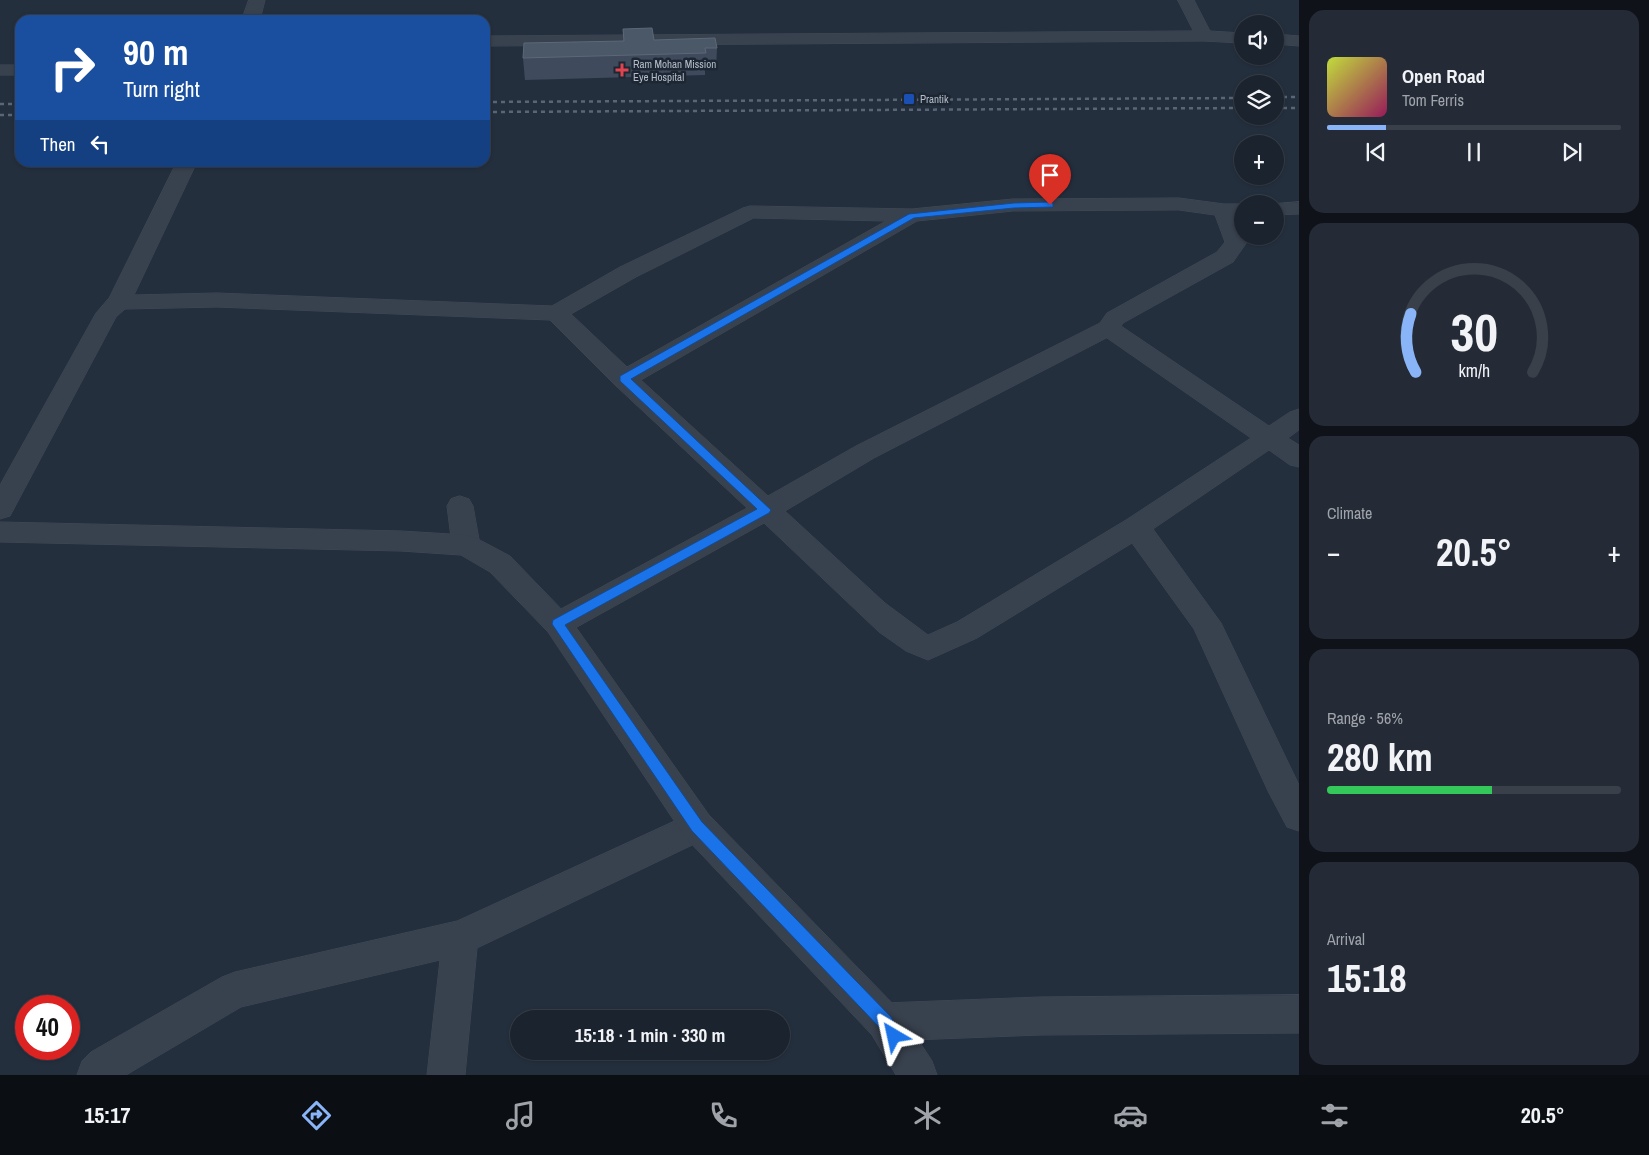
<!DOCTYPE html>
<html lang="en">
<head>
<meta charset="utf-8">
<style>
  body { margin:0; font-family:"Archivo Narrow",sans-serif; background:#242b36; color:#f1f3f6; height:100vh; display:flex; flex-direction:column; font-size:19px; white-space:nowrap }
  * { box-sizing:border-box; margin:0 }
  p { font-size:16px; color:#a0a4aa }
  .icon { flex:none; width:28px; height:28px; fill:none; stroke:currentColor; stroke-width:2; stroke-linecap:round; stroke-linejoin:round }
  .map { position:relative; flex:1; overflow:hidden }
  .sheet { display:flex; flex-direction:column; gap:10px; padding:10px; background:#0f1319; width:350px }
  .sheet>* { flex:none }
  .banner { position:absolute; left:15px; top:15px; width:475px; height:152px; border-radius:15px; box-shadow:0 1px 4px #0004,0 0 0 1px #39404a; background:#1a4fa0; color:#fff; overflow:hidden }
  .buttons { position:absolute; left:1234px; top:15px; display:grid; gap:10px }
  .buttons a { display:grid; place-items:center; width:50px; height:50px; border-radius:50%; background:#1b232e; box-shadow:0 1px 4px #0004,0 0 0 1px #39404a; font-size:25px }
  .speed { position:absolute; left:15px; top:995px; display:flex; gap:10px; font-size:25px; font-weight:700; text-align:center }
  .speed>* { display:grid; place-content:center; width:65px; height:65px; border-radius:50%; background:#1b232e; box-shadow:0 1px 4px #0004,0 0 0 1px #39404a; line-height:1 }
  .speed .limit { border:8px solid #d22; background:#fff; color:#111 }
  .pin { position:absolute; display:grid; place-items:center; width:42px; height:42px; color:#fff; margin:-51px -21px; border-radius:50% 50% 50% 0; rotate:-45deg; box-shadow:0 0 5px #0007 }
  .pin .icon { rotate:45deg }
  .me { position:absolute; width:55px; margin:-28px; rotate:324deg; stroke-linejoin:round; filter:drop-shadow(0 0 4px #0008) }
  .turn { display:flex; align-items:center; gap:18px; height:105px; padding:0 25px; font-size:22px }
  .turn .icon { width:65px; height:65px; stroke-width:2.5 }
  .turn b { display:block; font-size:35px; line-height:42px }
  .then { display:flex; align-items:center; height:48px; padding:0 25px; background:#0003; gap:10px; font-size:19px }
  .big { font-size:38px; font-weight:700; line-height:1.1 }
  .sheet .widget { flex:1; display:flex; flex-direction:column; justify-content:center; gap:8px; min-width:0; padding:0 18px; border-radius:15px; background:#242b36 }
  .sheet .dial { align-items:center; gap:0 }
  .dial svg { height:130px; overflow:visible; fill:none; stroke:#39404a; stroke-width:7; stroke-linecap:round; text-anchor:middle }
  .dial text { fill:#f1f3f6; stroke:none }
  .song { display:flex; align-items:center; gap:15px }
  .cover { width:60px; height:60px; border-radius:8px; background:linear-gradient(135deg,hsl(70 70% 55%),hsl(330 70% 35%)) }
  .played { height:5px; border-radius:2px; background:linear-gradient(90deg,#8ab4f8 20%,#39404a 20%) }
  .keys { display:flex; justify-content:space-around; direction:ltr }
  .heat { display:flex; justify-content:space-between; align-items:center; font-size:28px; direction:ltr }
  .charge { height:8px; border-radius:4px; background:linear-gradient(90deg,#34c759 56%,#39404a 0) }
  .trip { position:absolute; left:510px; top:1010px; width:280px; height:50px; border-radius:25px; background:#1b232e; box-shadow:0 1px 4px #0004,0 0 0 1px #39404a; font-weight:700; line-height:50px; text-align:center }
  .dock { display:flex; height:80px; justify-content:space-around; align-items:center; background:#0b0e12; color:#a0a4aa }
  .dock .icon { width:35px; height:35px }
  .dock .on { color:#8ab4f8 }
  .dock b { font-size:22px; color:#f1f3f6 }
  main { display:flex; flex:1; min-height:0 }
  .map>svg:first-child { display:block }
</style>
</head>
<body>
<main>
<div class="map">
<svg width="1299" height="1075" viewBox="0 0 1299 1075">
  <rect width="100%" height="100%" fill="#242f3e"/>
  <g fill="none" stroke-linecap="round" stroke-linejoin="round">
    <defs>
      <g id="minor">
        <polygon points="1178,0 1194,0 1210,31 1242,33 1242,43 1204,41 485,46 485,36 1193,31"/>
        <polygon points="1275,34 1299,36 1299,46 1275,44"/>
        <path d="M177,162H197L134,295L217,293L552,306L620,267L743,208L750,206L912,209L1013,199L1179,198L1224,204H1242V216H1237L1242,236H1245L1247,242L1233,262L1123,323L1121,326L1269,426L1290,412L1299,409V430L1288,438L1299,445V467L1290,465L1269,450L1153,529L1221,623L1299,785V831L1287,827L1268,791L1194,629L1132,543L977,638L928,660L906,651L879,632L764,523L568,632L558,636L548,632L543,624L548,616L747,508L615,385L550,320L217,307L125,309L116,317L10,516L0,519V485L96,313L109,298ZM1179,210L1215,215L1225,242L1217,252L1107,313L1100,323L856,446L768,496L641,380L917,221L1013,211ZM754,218L886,221L627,367L571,314L636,277ZM1107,338L1251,438L1126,520L957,622L928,635L885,603L785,511L874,458Z"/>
        <polygon points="1299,202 1299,214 1275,215 1275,204 1271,204"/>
        <polygon points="460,496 469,499 473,506 480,545 476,552 466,555 456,552 452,545 447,506 451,499"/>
        <polygon points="697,811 709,815 714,826 709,837 477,948 465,1075 427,1075 440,960 241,1007 126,1075 77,1075 82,1061 91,1052 222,977 235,972 457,921"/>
        <polygon points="1299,995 1299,1033 1040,1035 885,1041 872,1035 866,1022 872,1009 885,1003 1040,997"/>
      </g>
      <g id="tertiary">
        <polygon points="249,0 265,0 260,20 242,20"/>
        <rect x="0" y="65" width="20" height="10"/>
        <polygon points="0,522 401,531 466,535 476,538 510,556 568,616 709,815 898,1009 932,1061 937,1075 896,1075 872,1035 685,837 548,632 490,572 461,555 401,551 0,542"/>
      </g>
    </defs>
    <!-- minor casing -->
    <use href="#minor" stroke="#414a57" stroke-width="1"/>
    <!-- tertiary casing -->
    <use href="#tertiary" stroke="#414a57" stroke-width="1"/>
    <!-- minor -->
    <use href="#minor" fill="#38414e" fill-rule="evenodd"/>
    <!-- tertiary -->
    <use href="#tertiary" fill="#38414e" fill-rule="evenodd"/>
    <!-- rail -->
    <g stroke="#5a6575" stroke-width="2.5" stroke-dasharray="4 4" stroke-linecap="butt">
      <polyline points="1275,97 1299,97"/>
      <polyline points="485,102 1242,98"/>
      <polyline points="0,104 20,104"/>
      <polyline points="1275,108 1299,108"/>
      <polyline points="485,112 1242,108"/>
      <polyline points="0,115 20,115"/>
    </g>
  </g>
  <!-- wall -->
  <polygon fill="#3f4b5c" points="623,29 654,40 717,48 716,70 705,70 705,75 525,80 523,58 623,41"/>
  <!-- building -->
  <polygon fill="#4b5868" stroke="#5c6777" points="652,28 654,40 715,38 717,48 705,48 706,53 523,58 524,43 624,41 623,29"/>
  <!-- route -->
  <polygon fill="#1a73e8" stroke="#114b97" points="1050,202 1053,203 1053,207 1014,208 914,218 631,379 771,510 769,513 565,625 702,822 891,1017 901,1036 899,1041 894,1043 888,1041 880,1028 692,831 552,624 553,620 757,509 620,381 620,376 909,214 1014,203"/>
  <!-- markers -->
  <path fill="#e0444e" stroke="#1d2633" stroke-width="2" d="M619.5 62.5h5v5h5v5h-5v5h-5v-5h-5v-5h5z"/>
  <rect fill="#1a4fb4" stroke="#1d2633" stroke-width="2" x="903" y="93" width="12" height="12" rx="2.5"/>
  <g text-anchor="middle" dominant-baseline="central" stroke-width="5" stroke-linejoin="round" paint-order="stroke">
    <!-- far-poi labels -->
    <g font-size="11" fill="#b4bcc9" stroke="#1d2633" text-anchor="start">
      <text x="633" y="64">Ram Mohan Mission<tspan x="633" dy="13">Eye Hospital</tspan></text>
      <text x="920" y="99">Prantik</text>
    </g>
  </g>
</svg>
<div class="buttons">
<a><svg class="icon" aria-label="sound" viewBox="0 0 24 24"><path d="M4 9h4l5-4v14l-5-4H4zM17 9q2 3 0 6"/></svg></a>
<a><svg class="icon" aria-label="layers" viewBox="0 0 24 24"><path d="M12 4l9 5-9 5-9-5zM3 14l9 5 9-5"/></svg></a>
<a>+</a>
<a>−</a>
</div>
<div class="speed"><div class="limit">40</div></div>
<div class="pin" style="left:1050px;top:205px;background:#d93025"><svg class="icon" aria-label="arrive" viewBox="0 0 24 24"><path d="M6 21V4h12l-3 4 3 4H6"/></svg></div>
<svg class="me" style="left:894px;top:1036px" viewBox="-20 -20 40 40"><path d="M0-17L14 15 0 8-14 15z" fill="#1a73e8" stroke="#fff" stroke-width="4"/></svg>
<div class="trip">15:18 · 1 min · 330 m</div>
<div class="banner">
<div class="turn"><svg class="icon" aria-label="right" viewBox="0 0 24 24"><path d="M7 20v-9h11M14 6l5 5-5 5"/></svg><div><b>90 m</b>Turn right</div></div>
<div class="then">Then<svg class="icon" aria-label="left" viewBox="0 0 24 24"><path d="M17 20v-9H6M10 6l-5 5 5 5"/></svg></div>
</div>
</div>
<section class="sheet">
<div class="widget">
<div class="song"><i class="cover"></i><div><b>Open Road</b><p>Tom Ferris</p></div></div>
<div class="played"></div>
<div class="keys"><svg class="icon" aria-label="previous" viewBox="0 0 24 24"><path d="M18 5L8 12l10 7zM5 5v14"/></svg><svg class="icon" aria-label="pause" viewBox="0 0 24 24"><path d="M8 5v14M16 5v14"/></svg><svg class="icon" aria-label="next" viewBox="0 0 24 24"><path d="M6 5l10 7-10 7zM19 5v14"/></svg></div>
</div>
<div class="widget dial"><svg viewBox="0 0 100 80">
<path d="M14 69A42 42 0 1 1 86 69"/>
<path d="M14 69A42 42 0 0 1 11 33" stroke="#8ab4f8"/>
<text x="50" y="56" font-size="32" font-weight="700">30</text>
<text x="50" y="72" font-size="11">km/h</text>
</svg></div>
<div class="widget"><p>Climate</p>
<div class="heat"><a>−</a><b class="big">20.5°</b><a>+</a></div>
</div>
<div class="widget"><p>Range · 56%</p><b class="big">280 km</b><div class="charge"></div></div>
<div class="widget"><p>Arrival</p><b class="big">15:18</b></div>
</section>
</main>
<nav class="dock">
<b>15:17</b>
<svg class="icon on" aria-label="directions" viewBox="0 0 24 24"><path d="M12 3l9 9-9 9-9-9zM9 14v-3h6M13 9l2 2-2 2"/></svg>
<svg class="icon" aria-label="music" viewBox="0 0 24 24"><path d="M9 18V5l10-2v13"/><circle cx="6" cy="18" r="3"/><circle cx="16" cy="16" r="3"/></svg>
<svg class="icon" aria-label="phone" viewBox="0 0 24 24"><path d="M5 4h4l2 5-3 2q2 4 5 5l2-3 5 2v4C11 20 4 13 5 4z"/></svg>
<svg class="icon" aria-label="climate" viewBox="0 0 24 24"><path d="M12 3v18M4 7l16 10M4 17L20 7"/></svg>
<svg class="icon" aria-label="car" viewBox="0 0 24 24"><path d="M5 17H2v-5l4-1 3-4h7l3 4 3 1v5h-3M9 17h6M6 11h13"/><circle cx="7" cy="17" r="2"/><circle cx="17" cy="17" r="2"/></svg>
<svg class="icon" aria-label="filters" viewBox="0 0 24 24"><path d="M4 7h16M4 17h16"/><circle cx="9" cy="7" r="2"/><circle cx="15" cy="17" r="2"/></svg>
<b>20.5°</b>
</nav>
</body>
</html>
